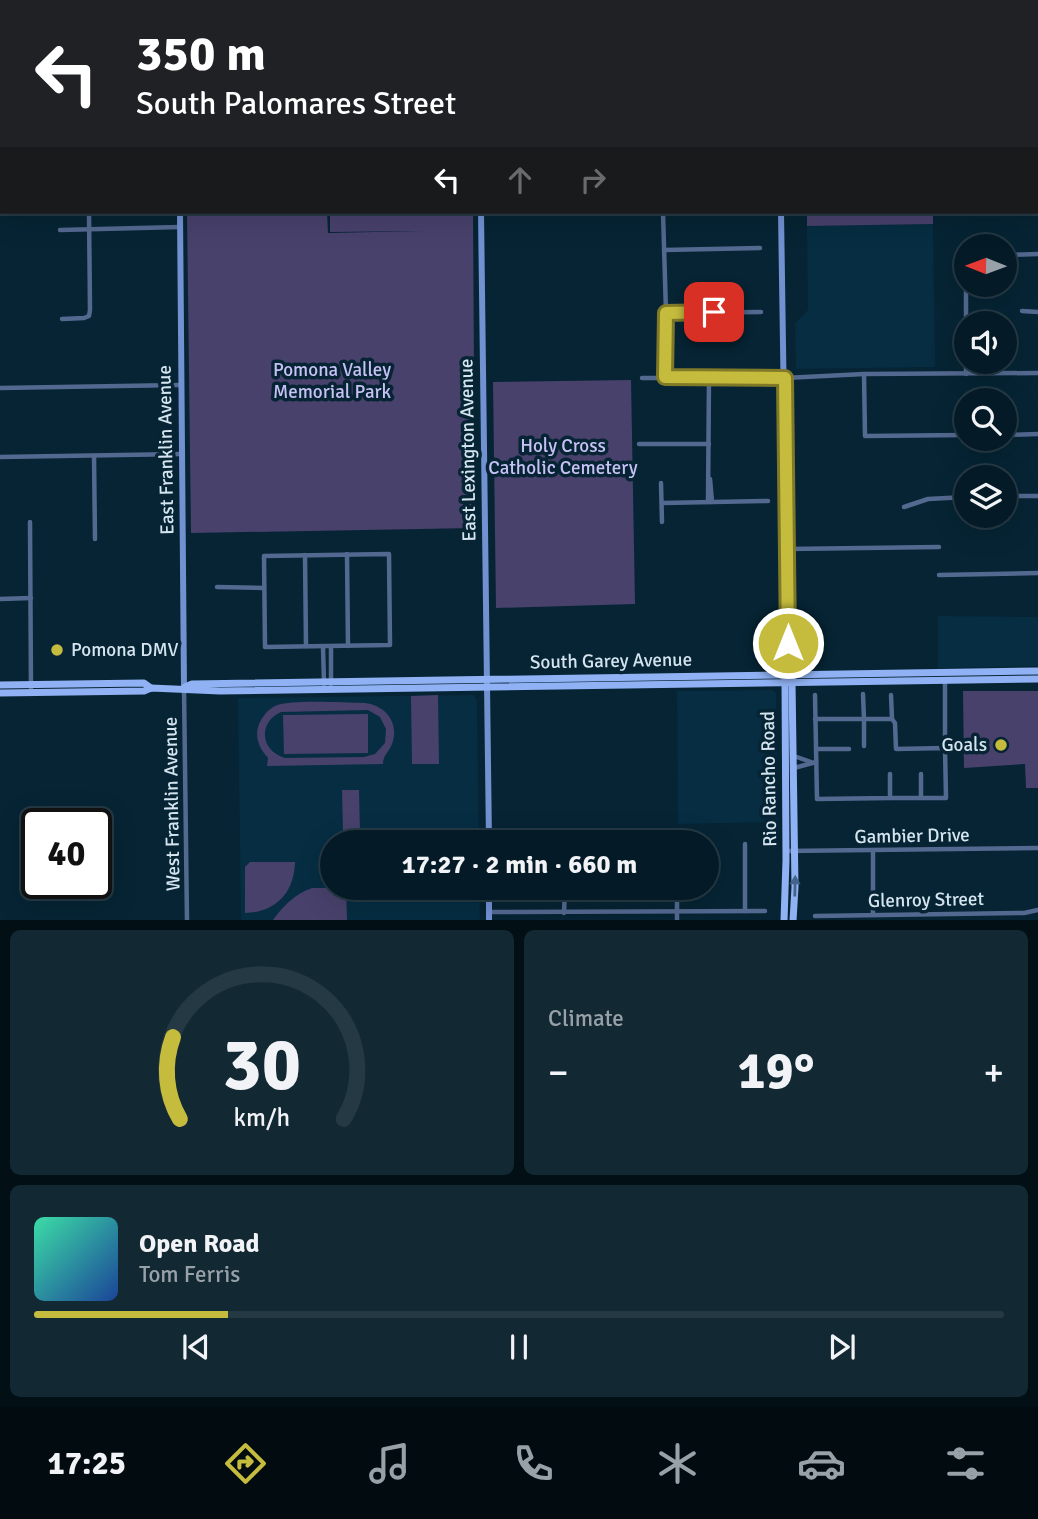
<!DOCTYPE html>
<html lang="en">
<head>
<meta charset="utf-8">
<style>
  body { margin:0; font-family:Signika,sans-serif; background:#122833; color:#f1f3f6; height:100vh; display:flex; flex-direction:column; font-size:26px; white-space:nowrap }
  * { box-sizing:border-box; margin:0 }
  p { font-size:23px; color:#97a1a7 }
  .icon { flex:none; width:38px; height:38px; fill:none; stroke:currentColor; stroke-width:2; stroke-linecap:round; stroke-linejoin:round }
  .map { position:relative; height:920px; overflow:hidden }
  .side { display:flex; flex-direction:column; gap:10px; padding:10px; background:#020f15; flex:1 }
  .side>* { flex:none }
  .banner { position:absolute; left:0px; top:0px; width:1040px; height:214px; box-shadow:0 7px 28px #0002,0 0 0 2px #253944; background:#202124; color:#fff; overflow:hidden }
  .needle { width:46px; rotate:271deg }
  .controls { position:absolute; left:954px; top:234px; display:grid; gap:14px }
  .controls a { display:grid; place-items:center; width:63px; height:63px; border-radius:50%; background:#041b27; box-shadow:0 7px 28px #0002,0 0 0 2px #253944; font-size:35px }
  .speed { position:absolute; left:21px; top:808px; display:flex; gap:14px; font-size:35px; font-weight:700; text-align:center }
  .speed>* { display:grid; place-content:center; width:91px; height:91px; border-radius:50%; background:#041b27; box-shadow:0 7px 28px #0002,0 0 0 2px #253944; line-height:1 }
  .speed .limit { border:4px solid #111; border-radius:10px; background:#fff; color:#111 }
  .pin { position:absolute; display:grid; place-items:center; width:60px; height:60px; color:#fff; margin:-30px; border-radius:14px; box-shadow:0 4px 10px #0006 }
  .me { position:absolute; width:77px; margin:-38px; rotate:0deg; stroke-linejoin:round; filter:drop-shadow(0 0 5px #0008) }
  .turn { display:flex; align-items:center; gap:24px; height:147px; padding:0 21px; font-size:32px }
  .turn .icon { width:91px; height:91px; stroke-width:2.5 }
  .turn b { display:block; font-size:49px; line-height:60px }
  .lanes { display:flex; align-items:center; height:66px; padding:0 21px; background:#0003; justify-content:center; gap:35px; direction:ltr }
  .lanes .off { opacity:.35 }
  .big { font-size:52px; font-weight:700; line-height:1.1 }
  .side .tile { flex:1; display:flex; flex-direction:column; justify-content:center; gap:10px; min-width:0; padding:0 24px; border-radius:10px; background:#122833 }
  .side .dial { align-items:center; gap:0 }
  .dial svg { height:182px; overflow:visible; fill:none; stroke:#253944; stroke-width:7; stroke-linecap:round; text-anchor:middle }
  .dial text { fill:#f1f3f6; stroke:none }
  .song { display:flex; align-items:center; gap:21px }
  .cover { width:84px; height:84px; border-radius:10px; background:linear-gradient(135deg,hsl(160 70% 55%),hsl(220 70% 35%)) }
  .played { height:7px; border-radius:4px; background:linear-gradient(90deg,#c5bc3d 20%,#253944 20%) }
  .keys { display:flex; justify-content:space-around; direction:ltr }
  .heat { display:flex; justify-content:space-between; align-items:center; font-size:38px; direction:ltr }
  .side .tiles { flex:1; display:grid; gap:10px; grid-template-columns:1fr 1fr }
  .tile:last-child { grid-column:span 2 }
  .trip { position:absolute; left:320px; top:830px; width:399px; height:70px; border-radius:35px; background:#041b27; box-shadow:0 7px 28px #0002,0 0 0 2px #253944; font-weight:700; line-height:70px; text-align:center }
  .dock { display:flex; height:112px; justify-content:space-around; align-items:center; background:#020b10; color:#97a1a7 }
  .dock .icon { width:49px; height:49px }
  .dock .selected { color:#c5bc3d }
  .dock b { font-size:32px; color:#f1f3f6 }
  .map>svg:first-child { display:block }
</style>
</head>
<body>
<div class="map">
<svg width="1038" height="921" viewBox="0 0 1038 921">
  <rect width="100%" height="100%" fill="#062434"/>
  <!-- built -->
  <g fill="#062d42">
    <polygon points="933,224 935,367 796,369 795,324 808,310 807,226"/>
    <polygon points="938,616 1038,617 1038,666 938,668"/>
    <polygon points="772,690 776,693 778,822 678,824 677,691"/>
    <polygon points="473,695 477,700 479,842 332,842 332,887 479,887 480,920 241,920 238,698"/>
  </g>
  <!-- green -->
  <g fill="#48416c" fill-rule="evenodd">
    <polygon points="187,212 327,212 328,233 421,231 330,232 330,212 473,212 475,528 191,533"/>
    <polygon points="807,212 933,212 933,224 807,226"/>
    <polygon points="631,380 635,604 496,608 493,382"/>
    <polygon points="963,691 1038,691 1038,788 1026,788 1025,764 964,768"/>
    <polygon points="438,695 439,764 412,764 411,696"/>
    <path d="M365,703C385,705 400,723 392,744C389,752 383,755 383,764L267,766L268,758C260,749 255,739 258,727C261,718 267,710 275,706C292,699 344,703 365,703ZM368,710L380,717L386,729L385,743L375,754L364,757L285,758C260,751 258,722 281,712Z"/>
    <polygon points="368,714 368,753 284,754 283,715"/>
    <polygon points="342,790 359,790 360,833 343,833"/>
    <path d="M250,862H295C294,893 276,912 245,913V867Z"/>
    <path d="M312,888H346L347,920H273C283,906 295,894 312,888Z"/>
  </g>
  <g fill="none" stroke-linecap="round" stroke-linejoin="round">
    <!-- street -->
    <g stroke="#546990" stroke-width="4.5">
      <polyline points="363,0 363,2"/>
      <polyline points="629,0 629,2"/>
      <polyline points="369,2 479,1"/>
      <polyline points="0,157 2,157"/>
      <polyline points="663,212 666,313 665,377"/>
      <polyline points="60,230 180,227"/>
      <polyline points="664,250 760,248"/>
      <polyline points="1004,255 1038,254"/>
      <polyline points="1022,311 1038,312"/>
      <polyline points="666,313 761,312"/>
      <polyline points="62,319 84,318 89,316 90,310 89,212"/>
      <polyline points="864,374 865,436 966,435"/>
      <polyline points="966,374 966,256"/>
      <polyline points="642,378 785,378 864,374 1038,373"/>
      <polyline points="0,388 180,385"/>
      <polyline points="1004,435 1038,434"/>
      <polyline points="639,444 709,444"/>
      <polyline points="94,456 95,539"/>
      <polyline points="0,457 182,454"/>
      <polyline points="710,479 712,502"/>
      <polyline points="661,483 662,522"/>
      <polyline points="1004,496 1038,496"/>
      <polyline points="708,502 709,378"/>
      <polyline points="662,503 768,501"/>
      <polyline points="904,507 928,499 966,497"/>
      <polyline points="30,522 31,692"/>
      <polyline points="787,549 939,547"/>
      <polyline points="347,554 348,646"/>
      <polygon points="389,554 390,645 265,647 264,556"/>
      <polyline points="305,555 306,646"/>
      <polyline points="939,575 1038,573"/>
      <polyline points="217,587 264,588"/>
      <polyline points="0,599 31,598"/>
      <polyline points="323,646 324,684"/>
      <polyline points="331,684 331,646"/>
      <polyline points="184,688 187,921"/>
      <polyline points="863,694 864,719 892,719 895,723 896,749 945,748 946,798 921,798"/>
      <polyline points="815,695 817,799 890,798 890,774"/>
      <polyline points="891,695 892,719"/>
      <polyline points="815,719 864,719 864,746"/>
      <polyline points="945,748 945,681"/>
      <polyline points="816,749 849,749"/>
      <polyline points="794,756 811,762"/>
      <polyline points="794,768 816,762"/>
      <polyline points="890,798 921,798 921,774"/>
      <polyline points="786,851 1038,848"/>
      <polyline points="745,911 745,844"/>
      <polyline points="489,912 765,911"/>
      <polyline points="564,913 565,887"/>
      <polyline points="873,914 873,850"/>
      <polyline points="815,916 1024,913 1038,910"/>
      <polyline points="677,921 677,887"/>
    </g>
    <!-- secondary -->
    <g stroke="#7191d1" stroke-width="6">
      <polyline points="176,0 176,2"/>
      <polyline points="479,0 479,2"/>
      <polyline points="780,0 780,2"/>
      <polyline points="0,85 2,85"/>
      <polyline points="180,212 184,687"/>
      <polyline points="481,212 489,842"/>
      <polyline points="781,212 788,675"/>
      <polyline points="489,887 489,921"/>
    </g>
    <!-- primary -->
    <g stroke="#90b1f3" stroke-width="7">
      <polyline points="792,681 795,887 793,921"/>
      <polyline points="0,685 144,683 151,688"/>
      <polyline points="185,687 192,684 1038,671"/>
      <polyline points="0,693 144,691 151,688 220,691 1038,679"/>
      <polyline points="784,921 786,860 785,682"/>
    </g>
  </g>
  <!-- one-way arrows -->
  <defs><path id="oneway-solid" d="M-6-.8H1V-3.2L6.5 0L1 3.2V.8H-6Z" transform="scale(1.75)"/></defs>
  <use fill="#44638a" href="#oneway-solid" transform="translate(795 886) rotate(-89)"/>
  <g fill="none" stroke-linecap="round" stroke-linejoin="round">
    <defs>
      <polyline id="route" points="714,312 666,313 665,377 785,378 788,643"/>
    </defs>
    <!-- route casing -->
    <use href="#route" stroke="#807a28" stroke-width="18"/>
    <!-- route -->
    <use href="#route" stroke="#c5bc3d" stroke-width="12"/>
  </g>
  <!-- markers -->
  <g fill="#c5bc3d" stroke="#062434" stroke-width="2.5">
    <circle cx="57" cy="650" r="7"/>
    <circle cx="1001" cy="745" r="7"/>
  </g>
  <g text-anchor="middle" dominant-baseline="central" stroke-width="7" stroke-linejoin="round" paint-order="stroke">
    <!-- park labels -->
    <g font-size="19" fill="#c7c1f5" stroke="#062434">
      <text x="332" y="370">Pomona Valley<tspan x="332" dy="22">Memorial Park</tspan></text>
      <text x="563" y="446">Holy Cross<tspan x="563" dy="22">Catholic Cemetery</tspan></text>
    </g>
    <!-- street labels -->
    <g font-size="19" fill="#d5e5f0" stroke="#062434">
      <text transform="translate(166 450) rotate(-91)">East Franklin Avenue</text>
      <text transform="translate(468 450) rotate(-91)">East Lexington Avenue</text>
      <text transform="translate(611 661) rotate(-1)">South Garey Avenue</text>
      <text transform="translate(769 779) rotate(-91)">Rio Rancho Road</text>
      <text transform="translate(172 804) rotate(-91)">West Franklin Avenue</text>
      <text transform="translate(912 836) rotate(-1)">Gambier Drive</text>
      <text transform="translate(926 900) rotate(-1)">Glenroy Street</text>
    </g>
    <!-- poi labels -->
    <g font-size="19" fill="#d5e5f0" stroke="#062434" text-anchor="start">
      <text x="71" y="650">Pomona DMV</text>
      <text x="987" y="745" text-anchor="end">Goals</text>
    </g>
  </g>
</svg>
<div class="controls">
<a><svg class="needle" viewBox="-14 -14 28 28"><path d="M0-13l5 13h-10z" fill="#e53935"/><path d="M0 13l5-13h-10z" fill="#97a1a7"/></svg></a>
<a><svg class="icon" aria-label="sound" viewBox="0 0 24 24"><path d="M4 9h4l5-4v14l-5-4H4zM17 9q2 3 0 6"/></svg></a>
<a><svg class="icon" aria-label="search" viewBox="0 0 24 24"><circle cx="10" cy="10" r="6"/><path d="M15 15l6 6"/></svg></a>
<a><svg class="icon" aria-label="layers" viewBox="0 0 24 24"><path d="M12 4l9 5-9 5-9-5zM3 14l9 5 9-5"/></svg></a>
</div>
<div class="speed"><div class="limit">40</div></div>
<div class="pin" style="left:714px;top:312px;background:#d93025"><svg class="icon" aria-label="arrive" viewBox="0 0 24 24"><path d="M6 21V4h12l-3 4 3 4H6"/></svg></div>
<svg class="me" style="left:788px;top:643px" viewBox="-20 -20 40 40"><circle r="17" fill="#c5bc3d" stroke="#fff" stroke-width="3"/><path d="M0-11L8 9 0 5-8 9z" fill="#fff"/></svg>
<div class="trip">17:27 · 2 min · 660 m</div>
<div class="banner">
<div class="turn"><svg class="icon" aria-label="left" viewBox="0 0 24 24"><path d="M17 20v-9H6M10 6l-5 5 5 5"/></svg><div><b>350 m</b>South Palomares Street</div></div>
<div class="lanes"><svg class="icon" aria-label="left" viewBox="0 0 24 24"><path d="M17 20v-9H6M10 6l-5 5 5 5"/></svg><svg class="icon off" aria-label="ahead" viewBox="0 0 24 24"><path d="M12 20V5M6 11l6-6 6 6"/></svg><svg class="icon off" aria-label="right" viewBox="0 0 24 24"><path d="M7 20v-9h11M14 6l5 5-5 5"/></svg></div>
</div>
</div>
<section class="side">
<div class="tiles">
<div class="tile dial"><svg viewBox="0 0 100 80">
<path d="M14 69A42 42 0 1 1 86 69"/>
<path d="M14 69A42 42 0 0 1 11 33" stroke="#c5bc3d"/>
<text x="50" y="56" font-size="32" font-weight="700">30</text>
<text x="50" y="72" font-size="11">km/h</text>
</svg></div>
<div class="tile"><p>Climate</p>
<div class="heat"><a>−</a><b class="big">19°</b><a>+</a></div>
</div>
<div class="tile">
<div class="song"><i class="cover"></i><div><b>Open Road</b><p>Tom Ferris</p></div></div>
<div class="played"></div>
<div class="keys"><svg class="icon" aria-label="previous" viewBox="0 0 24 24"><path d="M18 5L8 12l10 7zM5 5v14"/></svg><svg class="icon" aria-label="pause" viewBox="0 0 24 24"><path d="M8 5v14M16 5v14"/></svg><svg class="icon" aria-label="next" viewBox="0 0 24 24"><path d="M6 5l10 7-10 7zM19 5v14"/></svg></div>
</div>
</div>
</section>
<nav class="dock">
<b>17:25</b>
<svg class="icon selected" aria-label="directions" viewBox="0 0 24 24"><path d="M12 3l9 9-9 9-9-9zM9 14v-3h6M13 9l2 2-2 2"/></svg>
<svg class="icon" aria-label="music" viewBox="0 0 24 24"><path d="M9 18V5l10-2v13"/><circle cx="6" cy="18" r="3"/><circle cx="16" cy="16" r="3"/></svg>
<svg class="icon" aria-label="phone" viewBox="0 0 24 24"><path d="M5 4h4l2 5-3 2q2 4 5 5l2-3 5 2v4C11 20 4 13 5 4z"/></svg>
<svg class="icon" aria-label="climate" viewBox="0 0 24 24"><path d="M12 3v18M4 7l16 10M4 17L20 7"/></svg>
<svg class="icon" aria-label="car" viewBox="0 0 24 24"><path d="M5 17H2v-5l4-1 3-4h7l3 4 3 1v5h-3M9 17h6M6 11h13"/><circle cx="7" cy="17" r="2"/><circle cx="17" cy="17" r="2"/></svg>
<svg class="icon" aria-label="filters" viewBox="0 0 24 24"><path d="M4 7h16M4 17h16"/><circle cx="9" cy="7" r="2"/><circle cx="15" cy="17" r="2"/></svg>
</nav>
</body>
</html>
